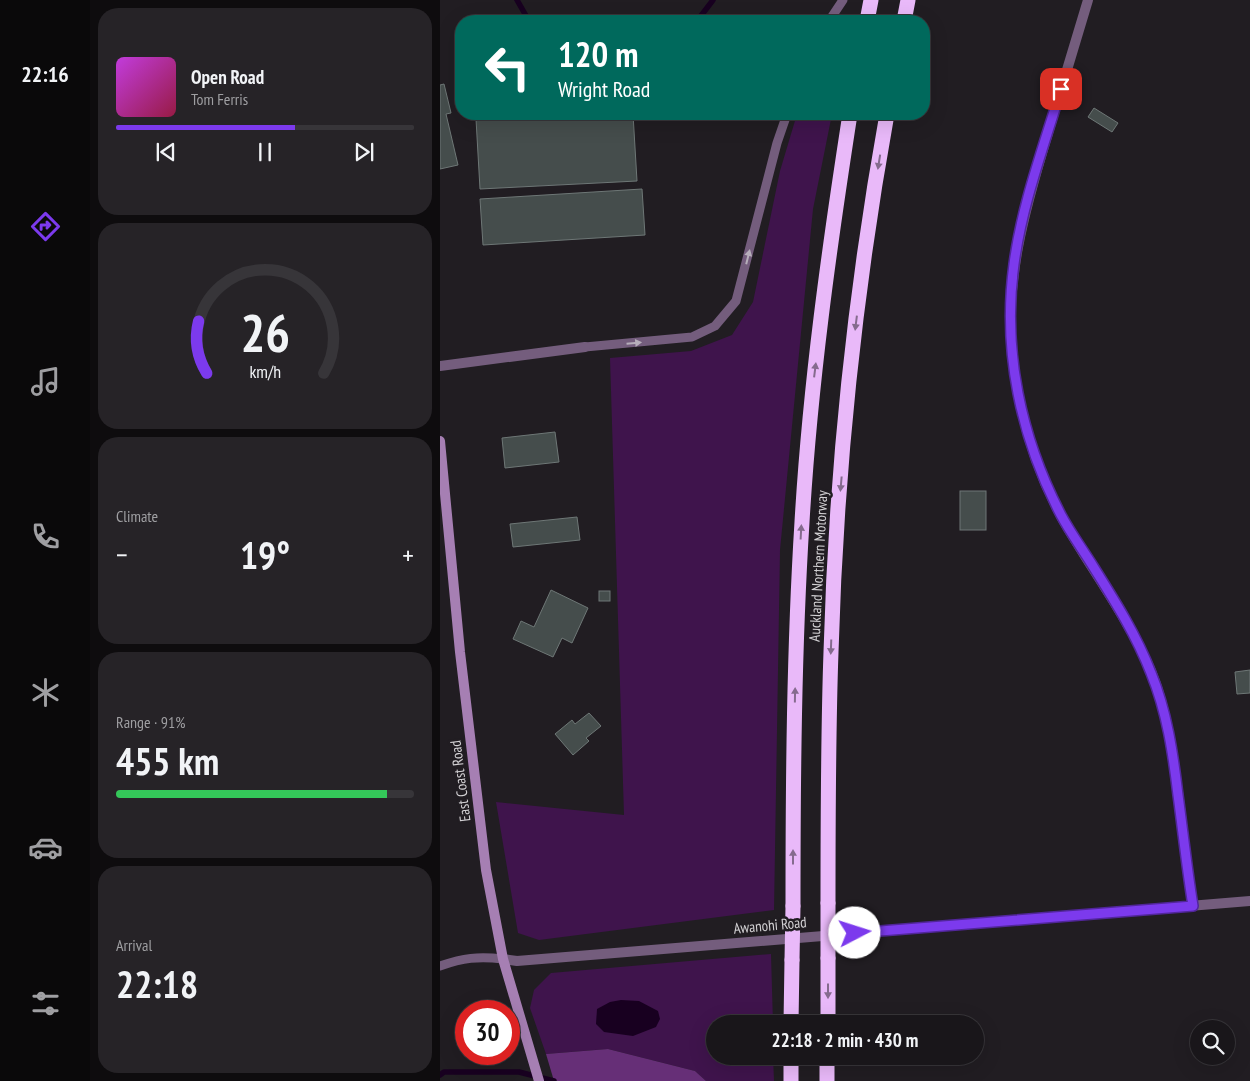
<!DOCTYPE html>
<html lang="en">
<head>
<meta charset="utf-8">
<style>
  body { margin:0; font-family:"PT Sans Narrow",sans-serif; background:#262327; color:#f1f3f6; height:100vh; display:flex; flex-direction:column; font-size:19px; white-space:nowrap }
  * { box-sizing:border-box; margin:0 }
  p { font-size:16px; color:#9f9fa2 }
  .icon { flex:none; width:28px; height:28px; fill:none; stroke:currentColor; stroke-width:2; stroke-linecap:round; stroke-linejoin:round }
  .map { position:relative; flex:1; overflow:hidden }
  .side { display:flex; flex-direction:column; gap:8px; padding:8px; background:#0e0c0e; width:350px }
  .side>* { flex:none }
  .hud { position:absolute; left:15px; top:15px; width:475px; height:105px; border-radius:20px; box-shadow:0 5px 20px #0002,0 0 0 1px #373539; background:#00695c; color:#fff; overflow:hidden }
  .controls { position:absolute; left:750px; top:1020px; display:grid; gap:10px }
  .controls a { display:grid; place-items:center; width:45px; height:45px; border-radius:50%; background:#19161a; box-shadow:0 5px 20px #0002,0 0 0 1px #373539; font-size:25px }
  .speed { position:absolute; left:15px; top:1000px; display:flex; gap:10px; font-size:25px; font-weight:700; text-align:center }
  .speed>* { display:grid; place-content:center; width:65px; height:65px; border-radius:50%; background:#19161a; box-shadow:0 5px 20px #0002,0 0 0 1px #373539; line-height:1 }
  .speed .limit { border:8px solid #d22; background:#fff; color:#111 }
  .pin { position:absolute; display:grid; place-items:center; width:42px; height:42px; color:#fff; margin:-21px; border-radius:10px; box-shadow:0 2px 8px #0006 }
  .me { position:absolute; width:55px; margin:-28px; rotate:85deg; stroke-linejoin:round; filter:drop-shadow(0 0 4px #0008) }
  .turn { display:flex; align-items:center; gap:18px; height:105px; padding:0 20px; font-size:22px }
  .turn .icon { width:65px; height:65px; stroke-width:2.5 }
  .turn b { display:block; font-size:35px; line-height:42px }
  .big { font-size:38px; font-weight:700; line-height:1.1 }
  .side .widget { flex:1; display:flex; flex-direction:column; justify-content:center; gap:8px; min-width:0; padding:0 18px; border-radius:20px; background:#262327 }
  .side .dial { align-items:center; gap:0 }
  .dial svg { height:130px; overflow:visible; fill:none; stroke:#373539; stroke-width:7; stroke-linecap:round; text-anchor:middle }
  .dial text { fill:#f1f3f6; stroke:none }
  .song { display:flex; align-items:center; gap:15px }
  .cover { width:60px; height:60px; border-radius:8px; background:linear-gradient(135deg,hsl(290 70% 55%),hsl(340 70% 35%)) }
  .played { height:5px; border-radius:2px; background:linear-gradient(90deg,#7c3aed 60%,#373539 60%) }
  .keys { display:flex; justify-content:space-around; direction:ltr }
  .heat { display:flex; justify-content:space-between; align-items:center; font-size:28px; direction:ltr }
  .charge { height:8px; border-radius:4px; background:linear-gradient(90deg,#34c759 91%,#373539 0) }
  .trip { position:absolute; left:266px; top:1015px; width:278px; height:50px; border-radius:25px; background:#19161a; box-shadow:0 5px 20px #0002,0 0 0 1px #373539; font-weight:700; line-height:50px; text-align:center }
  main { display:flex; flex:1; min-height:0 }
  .tab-bar { display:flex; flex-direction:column; width:90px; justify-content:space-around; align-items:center; background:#0a090a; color:#9f9fa2 }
  .tab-bar .icon { width:35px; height:35px }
  .tab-bar .on { color:#7c3aed }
  .tab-bar b { font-size:22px; color:#f1f3f6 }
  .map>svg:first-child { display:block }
</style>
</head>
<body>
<main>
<nav class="tab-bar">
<b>22:16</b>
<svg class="icon on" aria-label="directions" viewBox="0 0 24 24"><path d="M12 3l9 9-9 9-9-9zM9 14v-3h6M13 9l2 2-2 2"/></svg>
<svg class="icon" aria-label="music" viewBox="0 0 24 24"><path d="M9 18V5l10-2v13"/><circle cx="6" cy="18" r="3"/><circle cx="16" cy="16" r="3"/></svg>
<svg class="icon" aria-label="phone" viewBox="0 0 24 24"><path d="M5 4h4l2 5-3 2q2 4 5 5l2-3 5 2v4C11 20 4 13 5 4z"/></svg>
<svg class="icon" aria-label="climate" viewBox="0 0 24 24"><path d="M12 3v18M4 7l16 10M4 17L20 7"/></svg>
<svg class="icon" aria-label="car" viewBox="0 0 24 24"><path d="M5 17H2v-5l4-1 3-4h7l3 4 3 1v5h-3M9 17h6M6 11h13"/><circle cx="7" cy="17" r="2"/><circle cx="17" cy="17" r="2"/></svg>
<svg class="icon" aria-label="filters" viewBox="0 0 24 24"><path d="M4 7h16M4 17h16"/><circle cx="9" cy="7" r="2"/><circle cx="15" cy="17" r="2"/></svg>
</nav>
<section class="side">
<div class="widget">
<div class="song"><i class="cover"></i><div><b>Open Road</b><p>Tom Ferris</p></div></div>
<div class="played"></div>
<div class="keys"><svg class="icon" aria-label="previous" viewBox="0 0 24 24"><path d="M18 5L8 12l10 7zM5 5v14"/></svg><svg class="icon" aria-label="pause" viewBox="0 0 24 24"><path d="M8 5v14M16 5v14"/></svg><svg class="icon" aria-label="next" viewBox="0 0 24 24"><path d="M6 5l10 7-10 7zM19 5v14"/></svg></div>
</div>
<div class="widget dial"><svg viewBox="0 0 100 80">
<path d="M14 69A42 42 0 1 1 86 69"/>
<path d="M14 69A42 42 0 0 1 9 37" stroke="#7c3aed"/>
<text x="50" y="56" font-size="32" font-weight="700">26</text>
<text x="50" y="72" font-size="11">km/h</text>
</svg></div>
<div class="widget"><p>Climate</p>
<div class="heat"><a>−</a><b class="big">19°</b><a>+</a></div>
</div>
<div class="widget"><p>Range · 91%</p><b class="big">455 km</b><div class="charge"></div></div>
<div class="widget"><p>Arrival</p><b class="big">22:18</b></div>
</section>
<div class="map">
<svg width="810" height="1081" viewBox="0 0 810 1081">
  <rect width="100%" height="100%" fill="#211d22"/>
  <!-- green -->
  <g fill="#3f144c">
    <polygon points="357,114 392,114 373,209 340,550 334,910 99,940 78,933 56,802 184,815 170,358 251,351 292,335 313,302 340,171"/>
    <polygon points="331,954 333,1024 275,1024 275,1056 333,1056 334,1081 266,1081 255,1071 168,1049 106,1054 90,1008 94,990 111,973"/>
  </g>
  <!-- forest -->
  <polygon fill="#662f77" points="168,1049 255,1071 266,1081 114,1081 106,1054"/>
  <!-- water -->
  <polygon fill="#180020" points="181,1000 199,1001 218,1011 220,1019 216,1027 193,1036 164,1032 156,1024 157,1009 170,1002"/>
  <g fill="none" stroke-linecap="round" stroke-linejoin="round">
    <!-- stream -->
    <g stroke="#180020" stroke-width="5.5">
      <polyline points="77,0 89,21"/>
      <polyline points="257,21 273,0"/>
      <polyline points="0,1075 4,1072 79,1072 114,1081"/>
    </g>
  </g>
  <!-- building -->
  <g fill="#454d4c" stroke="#6e7776">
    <polygon points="4,84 11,113 6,114 18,165 0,169 0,85"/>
    <polygon points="654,108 678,123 672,132 648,117"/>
    <polygon points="154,114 193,114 197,181 40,189 36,119"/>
    <polygon points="202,189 205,235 43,245 40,199"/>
    <polygon points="115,432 119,462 65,468 62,438"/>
    <rect x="520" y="491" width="26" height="39"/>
    <polygon points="137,517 140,540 73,547 70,524"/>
    <polygon points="111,590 148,608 132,643 122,638 113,657 73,639 81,621 94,627"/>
    <rect x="159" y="591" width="11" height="10"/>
    <polygon points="810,670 810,693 797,694 795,672"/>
    <polygon points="149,713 161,726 146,738 149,741 133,755 115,734 132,720 135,724"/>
  </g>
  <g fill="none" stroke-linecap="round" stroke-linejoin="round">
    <!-- service -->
    <g stroke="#745d7d" stroke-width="9">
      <polyline points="389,21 403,0"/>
      <polyline points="145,347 252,337 275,326 296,301 337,143 347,114"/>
      <path d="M0,966C23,958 38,956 63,959"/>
    </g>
    <!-- minor -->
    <g stroke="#745d7d" stroke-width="10">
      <path d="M648,0C635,44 621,89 608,133C585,208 563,284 573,363C580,417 596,470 622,518C651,569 687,616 711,671C727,710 732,751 738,792C743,830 747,868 753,906"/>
      <polyline points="0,366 145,347"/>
      <polyline points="63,959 77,961 810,901"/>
    </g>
    <!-- secondary -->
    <polyline stroke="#a67fb3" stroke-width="10" points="0,441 20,652 46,870 63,959 99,1081"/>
    <!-- motorway -->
    <g stroke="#e9b9f9" stroke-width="15">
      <polyline points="427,21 431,0"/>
      <polyline points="464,21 468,0"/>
      <path d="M388,903C388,820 388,736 391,652C396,472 415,291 447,114"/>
      <path d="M353,906C353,778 354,650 362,522C370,385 389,249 410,114"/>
      <polyline points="351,1024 352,960"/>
      <polyline points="388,1024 388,958"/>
      <polyline points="351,1081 351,1056"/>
      <polyline points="387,1081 387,1056"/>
    </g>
    <!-- motorway-bridge -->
    <g stroke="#e9b9f9" stroke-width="15">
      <polyline points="388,958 388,903"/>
      <polyline points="352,960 353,906"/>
    </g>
  </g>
  <!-- one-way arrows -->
  <defs><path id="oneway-solid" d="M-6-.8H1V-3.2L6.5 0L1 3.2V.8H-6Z" transform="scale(1.25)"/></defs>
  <g fill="#856b8e">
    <use href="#oneway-solid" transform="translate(439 162) rotate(99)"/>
    <use href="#oneway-solid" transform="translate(416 323) rotate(97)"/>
    <use href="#oneway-solid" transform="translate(375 370) rotate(-83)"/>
    <use href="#oneway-solid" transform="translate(401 484) rotate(95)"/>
    <use href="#oneway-solid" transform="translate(361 532) rotate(-87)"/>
    <use href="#oneway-solid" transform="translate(391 647) rotate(92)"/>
    <use href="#oneway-solid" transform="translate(355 695) rotate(-89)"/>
    <use href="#oneway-solid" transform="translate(353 857) rotate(-90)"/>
    <use href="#oneway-solid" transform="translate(388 991) rotate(90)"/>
  </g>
  <g fill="#b6aeba">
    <use href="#oneway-solid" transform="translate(308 257) rotate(-76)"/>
    <use href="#oneway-solid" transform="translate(194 343) rotate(-5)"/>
  </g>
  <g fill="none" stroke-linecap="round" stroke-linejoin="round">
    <defs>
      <path id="route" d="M415,933L753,906C747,869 743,832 738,795C733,753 727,712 711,673C696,634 673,598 651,563C641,547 630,532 621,515C581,438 562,351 574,264C582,204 604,146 621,89"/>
    </defs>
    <!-- route casing -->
    <use href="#route" stroke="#51269a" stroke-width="12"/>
    <!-- route -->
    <use href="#route" stroke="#7c3aed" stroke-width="9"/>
  </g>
  <g text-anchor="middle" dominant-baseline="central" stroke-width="5" stroke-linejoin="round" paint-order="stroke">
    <!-- street labels -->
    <g font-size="15" fill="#d3d1d4" stroke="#211d22">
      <text transform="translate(378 566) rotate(-87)">Auckland Northern Motorway</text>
      <text transform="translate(20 781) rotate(-97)">East Coast Road</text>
      <text transform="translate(330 925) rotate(-5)">Awanohi Road</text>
    </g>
  </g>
</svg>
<div class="controls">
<a><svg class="icon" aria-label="search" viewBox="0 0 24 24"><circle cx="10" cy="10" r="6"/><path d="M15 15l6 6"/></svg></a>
</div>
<div class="speed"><div class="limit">30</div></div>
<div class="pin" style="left:621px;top:89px;background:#d93025"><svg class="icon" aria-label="arrive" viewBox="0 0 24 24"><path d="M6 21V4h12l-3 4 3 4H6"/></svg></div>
<svg class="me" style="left:415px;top:933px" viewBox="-20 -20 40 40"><circle r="19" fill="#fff"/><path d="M0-13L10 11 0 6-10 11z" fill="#7c3aed"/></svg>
<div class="trip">22:18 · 2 min · 430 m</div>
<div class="hud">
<div class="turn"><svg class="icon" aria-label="left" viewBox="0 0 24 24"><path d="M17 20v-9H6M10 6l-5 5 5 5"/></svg><div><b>120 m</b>Wright Road</div></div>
</div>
</div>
</main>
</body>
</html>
